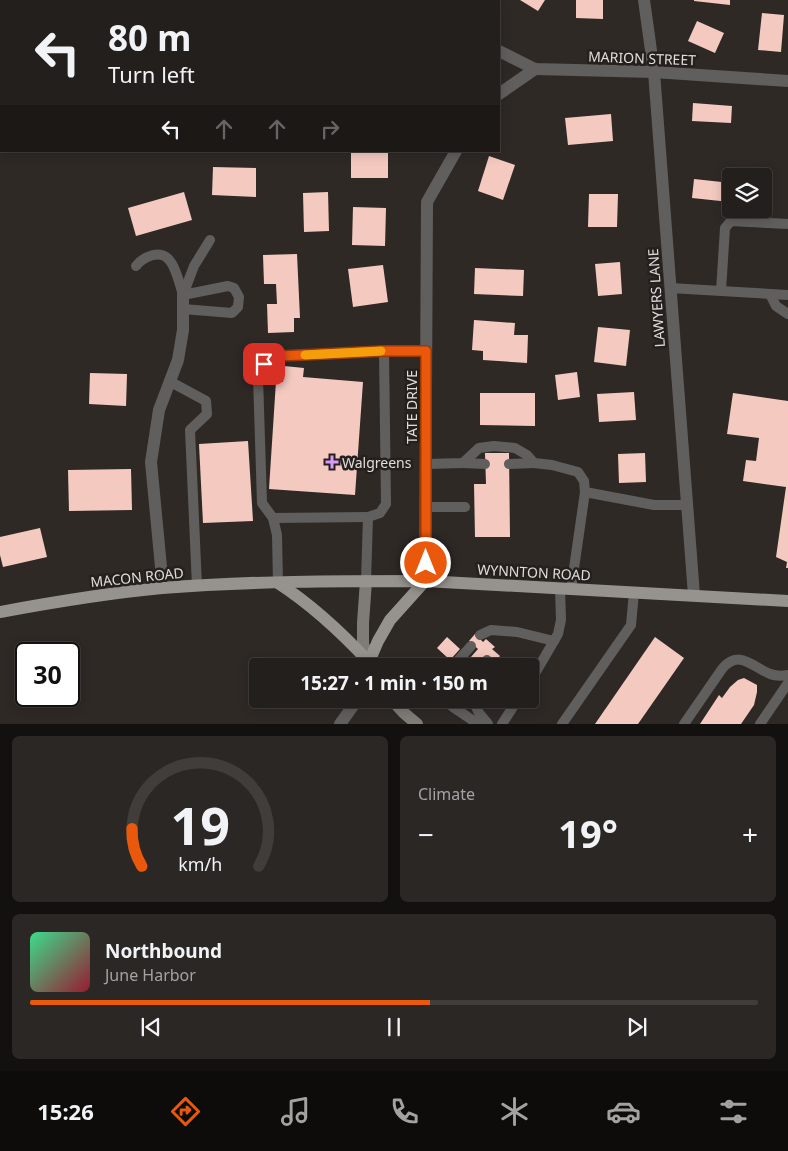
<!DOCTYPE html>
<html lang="en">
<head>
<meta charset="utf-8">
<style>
  body { margin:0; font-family:"Noto Sans",sans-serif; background:#2b2725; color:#f1f3f6; height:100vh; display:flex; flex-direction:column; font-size:19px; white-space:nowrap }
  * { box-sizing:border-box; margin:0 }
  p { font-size:16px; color:#a3a2a3 }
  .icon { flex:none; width:28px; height:28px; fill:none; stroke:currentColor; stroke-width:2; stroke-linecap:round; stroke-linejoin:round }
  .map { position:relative; height:724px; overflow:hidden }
  .panel { display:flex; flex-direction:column; gap:12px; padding:12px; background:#13110f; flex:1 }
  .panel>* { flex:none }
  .guide { position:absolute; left:0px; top:0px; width:500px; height:152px; box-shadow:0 2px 12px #0003,0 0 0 1px #403d3b; background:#231f1c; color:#f1f3f6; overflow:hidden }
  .tools { position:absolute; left:722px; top:168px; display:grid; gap:10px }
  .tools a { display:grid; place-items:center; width:50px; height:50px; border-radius:5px; background:#231f1c; box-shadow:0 2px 12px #0003,0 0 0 1px #403d3b; font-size:25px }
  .speed { position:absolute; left:15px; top:642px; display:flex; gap:10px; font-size:25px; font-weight:700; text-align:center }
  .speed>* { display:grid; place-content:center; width:65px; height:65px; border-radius:50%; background:#231f1c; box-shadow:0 2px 12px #0003,0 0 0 1px #403d3b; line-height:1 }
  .speed .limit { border:2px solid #111; border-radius:8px; background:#fff; color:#111 }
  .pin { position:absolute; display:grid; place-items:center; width:42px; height:42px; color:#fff; margin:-21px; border-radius:10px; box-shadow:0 2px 8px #0006 }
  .me { position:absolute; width:55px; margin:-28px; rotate:0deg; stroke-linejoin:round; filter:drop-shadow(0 0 4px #0008) }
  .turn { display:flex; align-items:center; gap:18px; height:105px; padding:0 25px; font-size:22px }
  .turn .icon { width:65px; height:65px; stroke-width:2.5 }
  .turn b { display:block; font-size:35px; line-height:42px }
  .lanes { display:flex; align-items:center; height:48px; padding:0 25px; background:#0003; justify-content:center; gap:25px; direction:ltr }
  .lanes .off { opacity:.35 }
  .big { font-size:38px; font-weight:700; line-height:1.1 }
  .panel .tile { flex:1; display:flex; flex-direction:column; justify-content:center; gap:8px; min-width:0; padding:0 18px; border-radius:8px; background:#2b2725 }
  .panel .dial { align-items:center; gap:0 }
  .dial svg { height:130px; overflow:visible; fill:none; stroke:#403d3b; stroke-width:7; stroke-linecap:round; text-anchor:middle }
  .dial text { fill:#f1f3f6; stroke:none }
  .song { display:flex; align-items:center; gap:15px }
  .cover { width:60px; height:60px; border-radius:8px; background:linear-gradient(135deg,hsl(150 70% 55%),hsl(350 70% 35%)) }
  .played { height:5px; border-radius:2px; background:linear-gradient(90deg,#ea580c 55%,#403d3b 55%) }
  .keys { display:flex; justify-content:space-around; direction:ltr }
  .heat { display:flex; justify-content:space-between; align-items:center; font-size:28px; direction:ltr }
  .panel .tiles { flex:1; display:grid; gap:12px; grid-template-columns:1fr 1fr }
  .tile:last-child { grid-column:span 2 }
  .trip { position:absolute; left:249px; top:658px; width:290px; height:50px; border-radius:5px; background:#231f1c; box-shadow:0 2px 12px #0003,0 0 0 1px #403d3b; font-weight:700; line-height:50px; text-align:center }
  .tab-bar { display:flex; height:80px; justify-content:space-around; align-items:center; background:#0e0c0b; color:#a3a2a3 }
  .tab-bar .icon { width:35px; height:35px }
  .tab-bar .current { color:#ea580c }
  .tab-bar b { font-size:22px; color:#f1f3f6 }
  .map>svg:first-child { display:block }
</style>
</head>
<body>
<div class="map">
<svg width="788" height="724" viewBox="0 0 788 724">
  <rect width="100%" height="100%" fill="#2f2926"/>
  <!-- building -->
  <g fill="#f4cac0">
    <polygon points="520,0 545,0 538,11"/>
    <polygon points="576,0 603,0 603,19 576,18"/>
    <polygon points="694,0 730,0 730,5 694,1"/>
    <polygon points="762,13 784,15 781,52 758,50"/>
    <polygon points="697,21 724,33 715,53 688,41"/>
    <polygon points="693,103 732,106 731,123 692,121"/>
    <polygon points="611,114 613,141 568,145 565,118"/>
    <rect x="351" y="151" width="37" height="27"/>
    <polygon points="489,156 515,165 503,200 478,191"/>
    <polygon points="213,167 256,168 256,197 212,195"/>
    <polygon points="694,179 731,183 730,202 692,198"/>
    <polygon points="184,192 192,220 136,236 128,208"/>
    <polygon points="328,192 329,231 304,232 303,193"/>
    <polygon points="589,194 618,194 617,227 588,227"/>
    <polygon points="353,207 386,208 385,246 352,245"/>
    <polygon points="297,254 300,318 294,318 294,332 268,333 267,304 277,304 276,284 264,284 263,255"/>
    <polygon points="620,262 622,294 598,296 595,264"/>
    <polygon points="383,265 388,302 353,307 348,269"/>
    <polygon points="475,268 524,270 523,296 474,294"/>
    <polygon points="474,320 515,323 514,335 528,335 527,363 483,360 483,351 472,350"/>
    <polygon points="598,327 630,330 626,366 594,362"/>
    <polygon points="284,366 304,368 303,377 363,382 355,495 269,489 276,381 283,382"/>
    <polygon points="577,372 580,397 558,400 555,375"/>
    <polygon points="90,373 127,374 126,406 89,404"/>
    <polygon points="634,392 636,420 599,422 597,394"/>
    <polygon points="480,393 535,393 535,426 480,425"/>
    <polygon points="733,393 788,401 788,568 786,568 787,562 776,557 786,487 743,481 746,460 756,461 759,438 727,434"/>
    <polygon points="248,441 253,521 203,523 199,444"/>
    <polygon points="485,453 509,453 510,537 475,537 474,484 486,484"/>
    <polygon points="645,453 646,482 619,483 618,454"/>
    <polygon points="131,469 132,510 69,511 68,470"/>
    <polygon points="40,528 47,557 3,567 0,555 0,537"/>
    <polygon points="475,634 483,642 486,639 495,647 492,649 500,656 494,663 485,656 476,666 463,666 478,649 469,641"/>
    <polygon points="447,637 460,649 450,660 437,648"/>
    <polygon points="655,637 684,658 638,724 595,724"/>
    <polygon points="744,678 757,685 757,692 754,705 741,724 700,724 719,695 722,698 730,687 738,680"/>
  </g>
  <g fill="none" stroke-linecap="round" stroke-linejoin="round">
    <!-- service -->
    <g stroke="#615f5d" stroke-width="10">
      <path d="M136,266C143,257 161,248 170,261C176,268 180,285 183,295"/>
      <polyline points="670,288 788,295"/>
      <polyline points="721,291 725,228 731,221 788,224"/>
      <polyline points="770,294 776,306 788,314"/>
      <polyline points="183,295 194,266 210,240"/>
      <polyline points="183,309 232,313 238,307 239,297 234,288 228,286 183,295"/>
      <polyline points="169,381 206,401 207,414 190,430 197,586"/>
      <polyline points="463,463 485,464"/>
      <polyline points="426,464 463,463 479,448 494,446 515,448 527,455 534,463 552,465 578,472 584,481 585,492 571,589"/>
      <polyline points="509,464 534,463"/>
      <polyline points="585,492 654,505 687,505"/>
      <polyline points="426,507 465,507"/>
      <polyline points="273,518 368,517"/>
      <polyline points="366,581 368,517 380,513 386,504 384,351"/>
      <polyline points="278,583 277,535 273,518 262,503 258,377 264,364 281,356 384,351 426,351"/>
      <polyline points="480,635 491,630 517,632 554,641"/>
      <polyline points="453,666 471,646"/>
      <polyline points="482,666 487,660"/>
      <polyline points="530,682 558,634 561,620 560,588"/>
      <polyline points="444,699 453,707 478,724"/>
      <polyline points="472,699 479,713 488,724"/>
      <polyline points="502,724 518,699"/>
      <polyline points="562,724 631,625 634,592"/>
      <path d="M684,724L722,669C738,649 752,666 768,673C774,676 782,676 788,675"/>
      <polyline points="760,724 788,683"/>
    </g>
    <!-- minor -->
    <g stroke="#615f5d" stroke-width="12">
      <polyline points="453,0 453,1"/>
      <polyline points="9,1 10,0"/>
      <polyline points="222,1 224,0"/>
      <polyline points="0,19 1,16"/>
      <polyline points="499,51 535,69 654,72 788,81"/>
      <polyline points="499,94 535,69"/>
      <polyline points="425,581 427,202 456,151"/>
      <polyline points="163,588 151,462 159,410 178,360 183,330 183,295"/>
    </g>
    <!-- tertiary -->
    <g stroke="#615f5d" stroke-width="12">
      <polyline points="644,0 654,72 694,595"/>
      <polyline points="340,724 358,699"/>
    </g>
    <!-- secondary -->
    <g stroke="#7f7c78" stroke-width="12">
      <polyline points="366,581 363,623 363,644 370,664"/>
      <polyline points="391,699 404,713 417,724"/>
    </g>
    <!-- primary -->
    <g stroke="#96938e" stroke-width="12">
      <path d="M278,583C312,605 341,632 369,662L378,641L390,620L425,581"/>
      <path d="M0,612C54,602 108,593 162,588C250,581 338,581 425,581L788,601"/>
    </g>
  </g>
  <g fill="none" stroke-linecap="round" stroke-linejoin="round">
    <defs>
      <polyline id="route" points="264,364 281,356 384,351 426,351 426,563"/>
    </defs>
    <!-- route casing -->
    <use href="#route" stroke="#983908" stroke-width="12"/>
    <!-- route -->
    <use href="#route" stroke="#ea580c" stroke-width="9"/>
    <!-- slow -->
    <polyline stroke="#f59e0b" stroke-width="9" points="305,355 381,351"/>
  </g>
  <!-- markers -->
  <path fill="#d99af7" stroke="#25201d" stroke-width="2" d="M329.5 454.5h5v5h5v5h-5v5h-5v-5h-5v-5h5z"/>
  <g text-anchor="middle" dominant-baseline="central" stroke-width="5" stroke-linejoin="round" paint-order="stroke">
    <!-- street labels -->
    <g font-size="14" fill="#e0dcda" stroke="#25201d">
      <text transform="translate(642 58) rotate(2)">MARION STREET</text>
      <text transform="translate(656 298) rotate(-94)">LAWYERS LANE</text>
      <text transform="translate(411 407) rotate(-90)">TATE DRIVE</text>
      <text transform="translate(534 572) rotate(3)">WYNNTON ROAD</text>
      <text transform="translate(137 577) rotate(-6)">MACON ROAD</text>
    </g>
    <!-- poi labels -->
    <g font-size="14" fill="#e0dcda" stroke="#25201d" text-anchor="start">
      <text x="342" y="462">Walgreens</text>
    </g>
  </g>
</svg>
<div class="tools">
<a><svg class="icon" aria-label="layers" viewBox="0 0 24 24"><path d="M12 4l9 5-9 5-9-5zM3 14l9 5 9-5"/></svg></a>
</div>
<div class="speed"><div class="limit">30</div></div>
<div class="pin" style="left:264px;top:364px;background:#d93025"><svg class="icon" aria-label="arrive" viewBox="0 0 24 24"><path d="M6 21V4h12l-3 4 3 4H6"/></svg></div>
<svg class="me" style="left:426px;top:563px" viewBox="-20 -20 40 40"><circle r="17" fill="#ea580c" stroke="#fff" stroke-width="3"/><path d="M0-11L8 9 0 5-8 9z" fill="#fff"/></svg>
<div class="trip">15:27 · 1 min · 150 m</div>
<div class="guide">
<div class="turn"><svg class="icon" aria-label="left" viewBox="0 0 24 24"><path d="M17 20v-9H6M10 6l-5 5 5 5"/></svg><div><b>80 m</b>Turn left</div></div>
<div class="lanes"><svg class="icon" aria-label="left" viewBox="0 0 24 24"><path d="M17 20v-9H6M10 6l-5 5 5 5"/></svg><svg class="icon off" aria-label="ahead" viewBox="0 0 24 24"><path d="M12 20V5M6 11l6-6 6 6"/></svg><svg class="icon off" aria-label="ahead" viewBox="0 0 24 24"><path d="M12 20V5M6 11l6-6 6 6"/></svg><svg class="icon off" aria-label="right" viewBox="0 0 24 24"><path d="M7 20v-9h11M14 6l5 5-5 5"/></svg></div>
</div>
</div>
<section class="panel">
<div class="tiles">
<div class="tile dial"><svg viewBox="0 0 100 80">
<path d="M14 69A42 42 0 1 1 86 69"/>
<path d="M14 69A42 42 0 0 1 8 46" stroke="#ea580c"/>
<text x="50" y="56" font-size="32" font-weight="700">19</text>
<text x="50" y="72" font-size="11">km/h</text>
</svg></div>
<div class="tile"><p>Climate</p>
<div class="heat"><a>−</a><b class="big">19°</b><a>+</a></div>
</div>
<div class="tile">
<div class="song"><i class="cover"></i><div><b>Northbound</b><p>June Harbor</p></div></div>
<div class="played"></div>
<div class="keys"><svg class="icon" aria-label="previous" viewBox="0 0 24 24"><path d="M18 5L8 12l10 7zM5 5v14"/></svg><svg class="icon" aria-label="pause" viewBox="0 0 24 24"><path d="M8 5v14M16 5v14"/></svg><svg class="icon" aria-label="next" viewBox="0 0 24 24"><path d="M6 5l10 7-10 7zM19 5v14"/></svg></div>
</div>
</div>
</section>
<nav class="tab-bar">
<b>15:26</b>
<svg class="icon current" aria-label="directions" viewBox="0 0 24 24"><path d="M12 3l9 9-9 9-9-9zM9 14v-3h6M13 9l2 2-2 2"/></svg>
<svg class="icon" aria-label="music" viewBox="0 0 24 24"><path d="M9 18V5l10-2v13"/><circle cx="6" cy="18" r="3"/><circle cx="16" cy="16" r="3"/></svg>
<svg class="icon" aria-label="phone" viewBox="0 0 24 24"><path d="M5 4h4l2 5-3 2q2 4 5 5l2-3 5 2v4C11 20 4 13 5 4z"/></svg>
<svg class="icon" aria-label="climate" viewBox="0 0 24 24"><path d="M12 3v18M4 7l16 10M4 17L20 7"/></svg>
<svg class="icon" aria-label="car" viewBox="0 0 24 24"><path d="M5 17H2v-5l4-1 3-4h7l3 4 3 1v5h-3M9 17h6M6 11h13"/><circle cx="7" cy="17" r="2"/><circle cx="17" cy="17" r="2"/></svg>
<svg class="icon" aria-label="filters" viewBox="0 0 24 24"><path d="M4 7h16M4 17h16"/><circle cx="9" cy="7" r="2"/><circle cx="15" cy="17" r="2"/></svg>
</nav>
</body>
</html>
